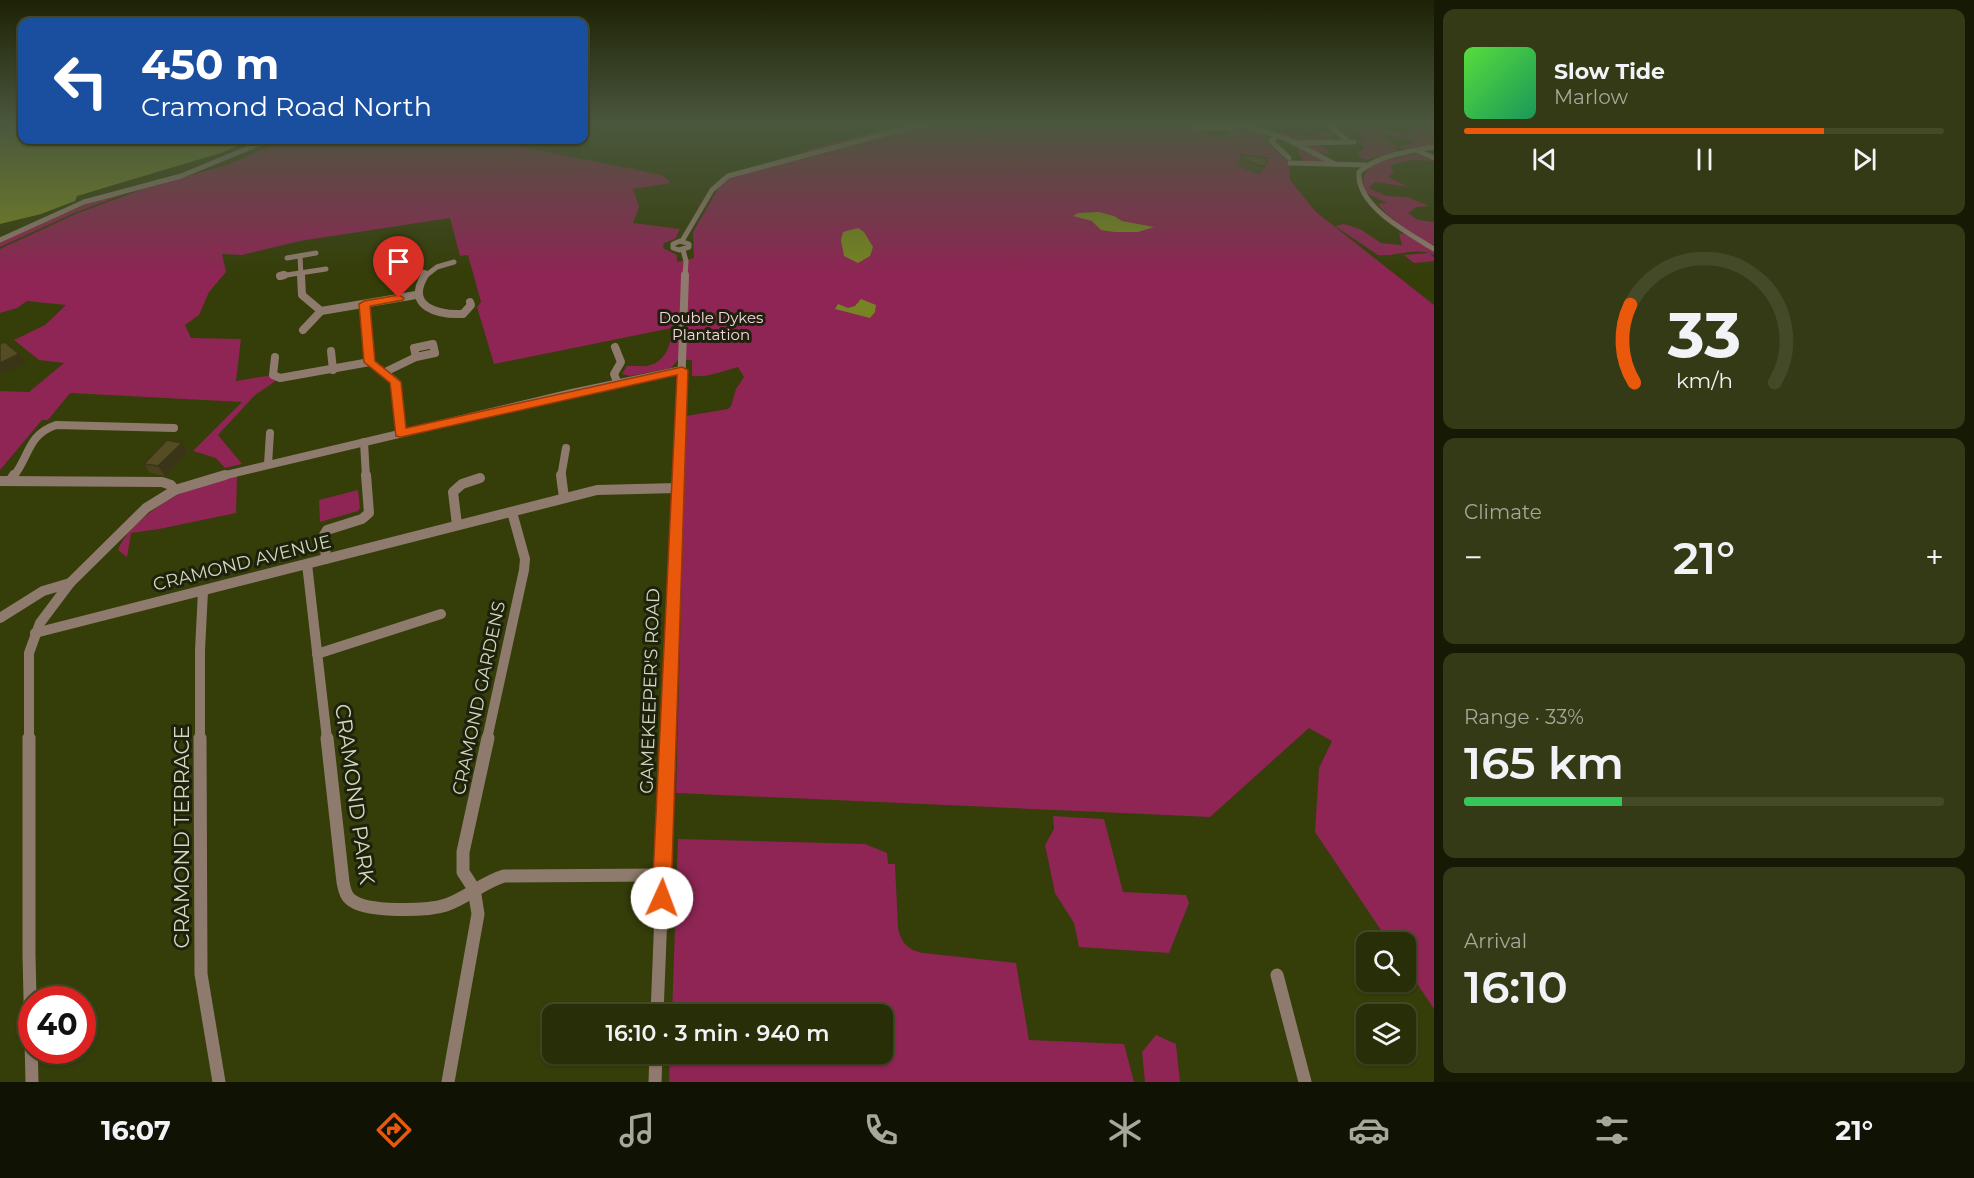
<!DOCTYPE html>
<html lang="en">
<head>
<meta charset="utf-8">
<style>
  body { margin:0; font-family:Montserrat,sans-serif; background:#343a15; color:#f1f3f6; height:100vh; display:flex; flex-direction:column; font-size:22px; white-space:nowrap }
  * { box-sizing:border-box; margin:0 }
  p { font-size:20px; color:#a5a89b }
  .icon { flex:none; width:33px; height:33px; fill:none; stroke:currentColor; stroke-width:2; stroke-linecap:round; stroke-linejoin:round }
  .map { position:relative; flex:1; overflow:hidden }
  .sheet { display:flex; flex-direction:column; gap:9px; padding:9px; background:#161904; width:540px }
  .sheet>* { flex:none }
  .top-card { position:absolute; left:18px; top:18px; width:570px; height:126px; border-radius:12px; box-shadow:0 2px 4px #0004,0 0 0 2px #444a28; background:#1a4fa0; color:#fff; overflow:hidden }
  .buttons { position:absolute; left:1356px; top:932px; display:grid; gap:12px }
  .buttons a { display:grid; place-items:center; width:60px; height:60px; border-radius:12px; background:#282e07; box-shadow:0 2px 4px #0004,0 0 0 2px #444a28; font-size:30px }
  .speed { position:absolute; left:18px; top:986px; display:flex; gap:12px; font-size:30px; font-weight:700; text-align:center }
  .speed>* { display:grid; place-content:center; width:78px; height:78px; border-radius:50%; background:#282e07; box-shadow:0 2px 4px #0004,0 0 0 2px #444a28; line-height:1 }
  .speed .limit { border:9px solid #d22; background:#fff; color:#111 }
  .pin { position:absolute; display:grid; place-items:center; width:51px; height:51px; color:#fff; margin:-62px -26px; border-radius:50% 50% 50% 0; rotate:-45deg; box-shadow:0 0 6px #0007 }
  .pin .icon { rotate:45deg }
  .me { position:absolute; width:66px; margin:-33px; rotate:2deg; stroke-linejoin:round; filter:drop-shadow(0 0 4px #0008) }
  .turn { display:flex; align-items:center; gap:21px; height:126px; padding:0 24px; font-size:27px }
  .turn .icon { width:78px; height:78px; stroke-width:2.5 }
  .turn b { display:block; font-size:42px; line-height:51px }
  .big { font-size:45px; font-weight:600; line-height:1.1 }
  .sheet .widget { flex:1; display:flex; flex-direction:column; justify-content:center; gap:9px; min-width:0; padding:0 21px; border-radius:12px; background:#343a15 }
  .sheet .dial { align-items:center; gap:0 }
  .dial svg { height:156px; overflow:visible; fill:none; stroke:#444a28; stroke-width:7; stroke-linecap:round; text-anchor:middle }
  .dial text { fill:#f1f3f6; stroke:none }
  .song { display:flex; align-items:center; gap:18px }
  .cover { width:72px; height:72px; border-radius:9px; background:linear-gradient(135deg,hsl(110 70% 55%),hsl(150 70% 35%)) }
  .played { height:6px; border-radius:3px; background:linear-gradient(90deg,#ea580c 75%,#444a28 75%) }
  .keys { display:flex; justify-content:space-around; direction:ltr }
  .heat { display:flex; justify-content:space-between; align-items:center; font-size:33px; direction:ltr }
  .charge { height:9px; border-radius:4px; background:linear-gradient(90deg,#34c759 33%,#444a28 0) }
  .trip { position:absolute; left:542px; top:1004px; width:351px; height:60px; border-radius:12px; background:#282e07; box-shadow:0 2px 4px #0004,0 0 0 2px #444a28; font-weight:600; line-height:60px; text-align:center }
  .menu { display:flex; height:96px; justify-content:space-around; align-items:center; background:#101203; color:#a5a89b }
  .menu .icon { width:42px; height:42px }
  .menu .on { color:#ea580c }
  .menu b { font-size:27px; color:#f1f3f6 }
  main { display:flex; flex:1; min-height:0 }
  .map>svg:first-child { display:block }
</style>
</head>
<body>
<main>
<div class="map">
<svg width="1434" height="1082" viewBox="0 0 1434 1082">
  <rect width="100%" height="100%" fill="#353d09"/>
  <!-- green -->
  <g fill="#8e2554">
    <path d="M932,123H960L976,131L992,126L988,123H1181L1217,137L1226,138L1227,131C1241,127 1254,127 1266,135L1265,141L1289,162L1290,180L1316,212L1434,305V1009L1406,967V942H1389L1315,832L1319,768L1332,741L1309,728L1210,817L676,793L686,416L728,409L731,406L736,389L744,377L738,367C722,371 708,378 692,376V360H678L671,368L630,376L622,374L627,366C634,365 640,367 647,366C666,362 671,345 672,328L494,364L477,307L481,302L468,255L460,256L450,218L300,241L242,255L222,254L226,272L209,292L199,315L185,325L191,338L241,339L236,381L273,375L280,378L255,395L218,435L242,464L225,468L216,458L193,451L242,402L70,393L48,420H42L0,470V391L29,392L64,363L39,360L14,340L45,325L66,305L27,301L17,308L0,313V249L76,214L146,188L230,164L283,140H487L662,175L671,183L633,189L639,207L633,223L680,229L675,239L664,243L663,248L677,255V262L694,258L693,232L719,187L728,177L807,155V151L809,149L895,127L914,128Z"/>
    <polygon points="1357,123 1379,123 1382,129 1407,134 1414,128 1434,129 1434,146 1402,149 1400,146 1411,144 1412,141 1383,133 1380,134 1395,145 1397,151 1366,160 1361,158 1358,153 1365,148 1359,142 1363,138"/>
    <polygon points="1280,131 1308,137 1319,135 1322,131 1328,132 1333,136 1330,142 1322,145 1331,154 1321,154 1325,162 1304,161 1297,151 1299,148 1279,134"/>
    <path d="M1417,154L1433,161L1412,160L1390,165L1394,172L1388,177L1409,187L1375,182L1369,188L1386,196L1407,197L1429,206L1416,207L1408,213L1418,220L1434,222V245C1419,240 1387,217 1378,204L1387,203L1366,193C1353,160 1394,158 1417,154Z"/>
    <path d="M132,191L74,213L0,247V242C43,223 86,201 132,191Z"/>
    <path d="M1344,224L1360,229L1381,243L1402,245L1399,233L1408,235L1434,252V255L1430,254L1434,257V261L1414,263L1404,255L1429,253C1412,248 1395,257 1378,255L1335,226Z"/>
    <path d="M237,476L236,513L159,529L131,533L127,557L118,550C126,526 168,497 192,488C206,483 222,480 237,476Z"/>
    <polygon points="358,490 360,508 358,511 320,522 319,500"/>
    <polygon points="1053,816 1104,819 1123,892 1186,895 1189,903 1169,953 1079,947 1074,923 1055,893 1045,845 1054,829"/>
    <path d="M678,839L865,844L887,853L888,864H895L898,928C901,943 908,950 923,953L1016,963L1029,1040L1124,1044L1134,1082H669L670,1053H882V1014H672Z"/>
    <polygon points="1156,1035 1176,1044 1180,1082 1145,1082 1142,1052"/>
  </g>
  <!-- water -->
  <g fill="#768423">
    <polygon points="0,123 22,123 22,140 249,140 224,152 77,196 75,201 41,214 0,224"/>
    <polygon points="1099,212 1114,216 1122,221 1154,227 1138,232 1115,232 1101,230 1092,221 1073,216 1078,213"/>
    <polygon points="858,228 864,232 873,247 870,256 858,263 844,256 841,240 843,232"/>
    <polygon points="861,299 876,305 875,312 870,318 835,309 838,304 848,308 855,306"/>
  </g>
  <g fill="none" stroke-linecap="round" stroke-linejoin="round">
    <!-- minor-far3 -->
    <g stroke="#8f7b6d" stroke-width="5">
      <polyline points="1236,123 1285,138 1335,164"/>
      <polyline points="1325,123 1346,139 1345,142"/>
      <polyline points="1195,128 1231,128 1241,125"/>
      <polyline points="1277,136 1271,141 1289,158"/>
      <polyline points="1294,143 1354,142"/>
      <path d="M1434,147C1407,152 1381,154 1359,172C1356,206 1408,233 1434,249"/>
      <polyline points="1418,151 1434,158"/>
      <polyline points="1290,163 1366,165"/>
      <polyline points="0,240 84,202 181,176 268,140"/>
      <polyline points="404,241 418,271 426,273"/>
      <polygon points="680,241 689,244 689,247 679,250 673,248 673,244"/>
      <polyline points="682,241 712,190 728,176 926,123"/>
      <polyline points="394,249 407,248"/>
      <polyline points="683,250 686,261 685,277"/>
      <polyline points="300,256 301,277"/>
      <polyline points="287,258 316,253"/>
      <polyline points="280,276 326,269"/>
      <polyline points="424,277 437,267 454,262"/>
    </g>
    <!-- minor-far2 -->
    <g stroke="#8f7b6d" stroke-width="8">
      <polyline points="301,275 302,295 321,311 303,330"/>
      <path d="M425,275C405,307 438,315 463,314L471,305L470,302"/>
      <polyline points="280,276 284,275"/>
      <polyline points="365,304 370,362 396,382 401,433"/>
      <polyline points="321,311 416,295"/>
      <polygon points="433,344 435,353 416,357 414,348"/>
      <polyline points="615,347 621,362 614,374 618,384"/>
      <polyline points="331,351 333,370"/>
      <polyline points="275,357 273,375 280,378 370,362"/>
      <polyline points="383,373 416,357"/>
      <polyline points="364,442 366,477"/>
      <polyline points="268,464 270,433"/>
      <path d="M13,477C30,456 27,435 56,425L174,428"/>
      <polyline points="218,477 572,393 682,370"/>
      <polyline points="561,477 566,448"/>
      <polyline points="678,477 685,275"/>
    </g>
    <!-- minor-far1 -->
    <g stroke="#8f7b6d" stroke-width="10">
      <polyline points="561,475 564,498"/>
      <polyline points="0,481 162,482 171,485 175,490"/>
      <polyline points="10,481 14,475"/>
      <polyline points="457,525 453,492 462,484 480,478"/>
      <polyline points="326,559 324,535 327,530 362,519 369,513 366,475"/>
      <polyline points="307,564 327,739"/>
      <polyline points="0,618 43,591 70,583"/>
      <polyline points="35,633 597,490 678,488"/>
      <polyline points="317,654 441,614"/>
      <polyline points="29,739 29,653 40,623 70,583 146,508 175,490 225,475"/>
      <polyline points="200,739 200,650 203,591"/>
      <polyline points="487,739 524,570 525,559 512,512"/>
      <polyline points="668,739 678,475"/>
    </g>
    <!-- minor -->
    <g stroke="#8f7b6d" stroke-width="13">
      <polyline points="29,738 29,955 32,1082"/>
      <polyline points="200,738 201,974 219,1082"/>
      <path d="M327,738L343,882C344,887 345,895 350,899C365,913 427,911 446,905C467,898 483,882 504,876L663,875"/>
      <polyline points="1277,975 1305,1082"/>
      <polyline points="657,1014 668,738"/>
      <polyline points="448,1082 478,914 474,889 463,872 463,852 488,738"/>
      <polyline points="655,1082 656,1053"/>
    </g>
  </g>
  <!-- wall -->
  <g fill="#48411e">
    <polygon points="1241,155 1265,166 1261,174 1255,174 1236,165"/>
    <polygon points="182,443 188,452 165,476 150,473 144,464"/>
  </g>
  <!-- shaded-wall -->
  <g fill="#3b3518">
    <polygon points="19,354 27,363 0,375 0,363"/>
    <polygon points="182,443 188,452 165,476 158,466"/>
  </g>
  <!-- building -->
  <g fill="#544c23" stroke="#3b3518" stroke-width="1.5">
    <polygon points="1241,155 1268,158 1265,166 1259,166 1240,157"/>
    <polygon points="5,342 19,354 0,363 0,344"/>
    <polygon points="167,440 182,443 158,466 144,464"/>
  </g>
  <!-- sky -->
  <linearGradient id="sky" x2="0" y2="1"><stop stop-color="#1d2205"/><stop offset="0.45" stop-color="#4b573e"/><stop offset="1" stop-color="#4b573e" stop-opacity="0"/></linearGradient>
  <rect width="1434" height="275" fill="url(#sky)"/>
  <!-- route -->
  <polygon fill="#ea580c" stroke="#983908" stroke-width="1.5" points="399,295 404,298 403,300 370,306 375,361 401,382 406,428 682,367 688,370 671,898 668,904 662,907 655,904 652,898 677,375 401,437 396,436 390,383 364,362 359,304 364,301"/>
  <g text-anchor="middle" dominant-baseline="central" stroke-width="6" stroke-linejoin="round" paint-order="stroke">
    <!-- far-park labels -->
    <g font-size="15" fill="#f6d7e1" stroke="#1e220d">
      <text x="711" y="317">Double Dykes<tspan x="711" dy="17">Plantation</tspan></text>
    </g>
    <!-- street labels -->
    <g font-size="18" fill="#d3d9bf" stroke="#1e220d">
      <text transform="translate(242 563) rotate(-14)">CRAMOND AVENUE</text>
      <text transform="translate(650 691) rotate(-88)">GAMEKEEPER'S ROAD</text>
      <text transform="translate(479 698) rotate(-78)">CRAMOND GARDENS</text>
    </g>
    <!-- near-street labels -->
    <g font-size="21" fill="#d3d9bf" stroke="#1e220d">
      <text transform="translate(355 794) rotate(82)">CRAMOND PARK</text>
      <text transform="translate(181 837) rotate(-90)">CRAMOND TERRACE</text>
    </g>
  </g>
</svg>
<div class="buttons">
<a><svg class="icon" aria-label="search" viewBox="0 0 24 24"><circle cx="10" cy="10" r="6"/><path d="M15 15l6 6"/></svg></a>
<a><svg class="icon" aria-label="layers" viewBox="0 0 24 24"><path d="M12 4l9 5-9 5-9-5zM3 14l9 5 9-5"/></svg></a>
</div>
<div class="speed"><div class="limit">40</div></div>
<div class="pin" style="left:399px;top:298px;background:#d93025"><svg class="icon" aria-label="arrive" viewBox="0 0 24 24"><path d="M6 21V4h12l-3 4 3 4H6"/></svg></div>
<svg class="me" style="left:662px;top:898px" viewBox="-20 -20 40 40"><circle r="19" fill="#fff"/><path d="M0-13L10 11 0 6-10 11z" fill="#ea580c"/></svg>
<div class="trip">16:10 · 3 min · 940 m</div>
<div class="top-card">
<div class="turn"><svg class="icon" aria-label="left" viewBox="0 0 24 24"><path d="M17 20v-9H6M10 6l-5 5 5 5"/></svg><div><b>450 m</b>Cramond Road North</div></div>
</div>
</div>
<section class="sheet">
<div class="widget">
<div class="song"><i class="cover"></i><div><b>Slow Tide</b><p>Marlow</p></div></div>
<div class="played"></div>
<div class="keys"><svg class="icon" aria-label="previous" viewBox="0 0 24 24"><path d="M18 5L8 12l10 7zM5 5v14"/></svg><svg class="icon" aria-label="pause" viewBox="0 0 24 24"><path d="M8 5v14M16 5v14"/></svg><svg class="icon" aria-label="next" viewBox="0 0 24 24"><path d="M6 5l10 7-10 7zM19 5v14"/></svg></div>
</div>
<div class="widget dial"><svg viewBox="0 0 100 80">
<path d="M14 69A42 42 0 1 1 86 69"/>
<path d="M14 69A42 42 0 0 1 12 29" stroke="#ea580c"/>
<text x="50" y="56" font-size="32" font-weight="700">33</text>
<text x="50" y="72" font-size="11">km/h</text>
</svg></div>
<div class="widget"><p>Climate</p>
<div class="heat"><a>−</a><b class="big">21°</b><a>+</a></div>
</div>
<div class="widget"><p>Range · 33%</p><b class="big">165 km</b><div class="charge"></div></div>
<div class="widget"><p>Arrival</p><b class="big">16:10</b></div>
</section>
</main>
<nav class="menu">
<b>16:07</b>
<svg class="icon on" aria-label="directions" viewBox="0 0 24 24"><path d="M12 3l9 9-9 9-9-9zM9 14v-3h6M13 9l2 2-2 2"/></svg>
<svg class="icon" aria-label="music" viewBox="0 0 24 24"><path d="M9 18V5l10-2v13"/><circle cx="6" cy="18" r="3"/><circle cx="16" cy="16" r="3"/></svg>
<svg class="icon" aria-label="phone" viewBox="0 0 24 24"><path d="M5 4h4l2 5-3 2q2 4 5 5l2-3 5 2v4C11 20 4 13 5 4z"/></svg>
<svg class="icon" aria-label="climate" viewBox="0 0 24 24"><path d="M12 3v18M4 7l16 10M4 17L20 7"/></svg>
<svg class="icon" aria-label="car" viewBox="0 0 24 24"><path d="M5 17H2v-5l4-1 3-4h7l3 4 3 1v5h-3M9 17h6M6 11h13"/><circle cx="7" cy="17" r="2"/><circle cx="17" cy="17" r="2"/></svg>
<svg class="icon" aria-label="filters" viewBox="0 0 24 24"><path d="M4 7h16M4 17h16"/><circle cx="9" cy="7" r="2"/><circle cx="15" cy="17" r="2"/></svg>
<b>21°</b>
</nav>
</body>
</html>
